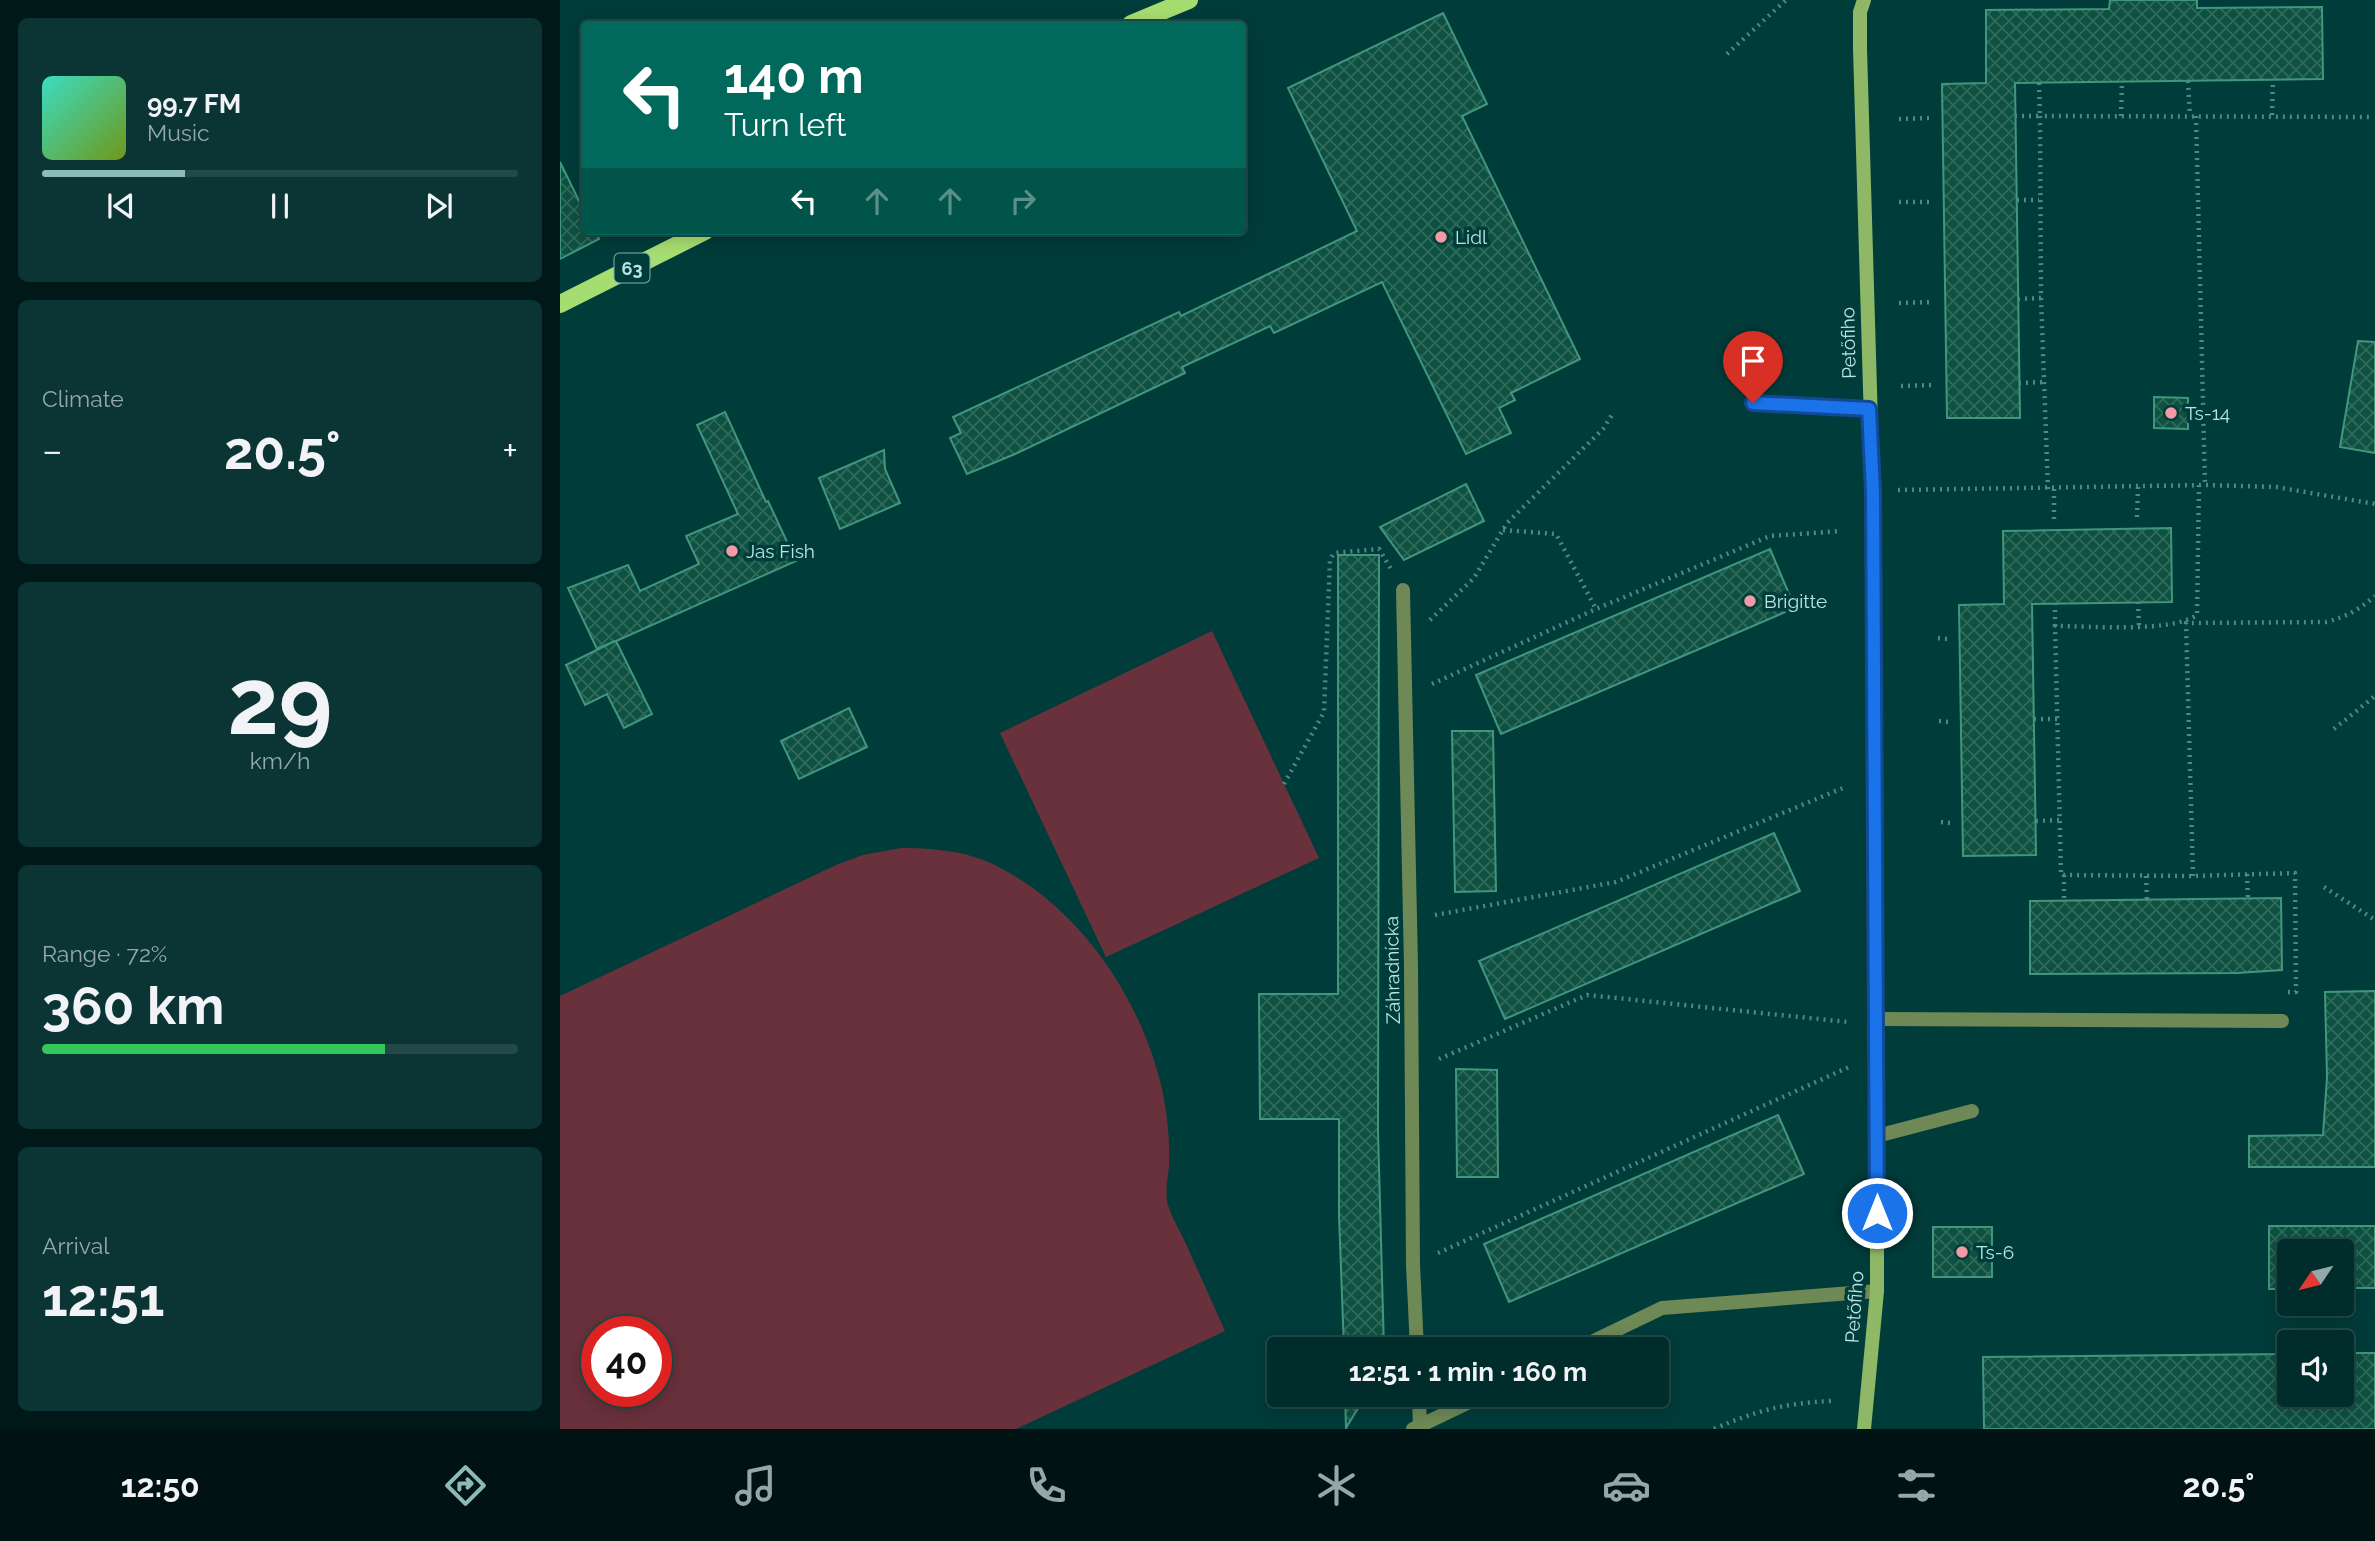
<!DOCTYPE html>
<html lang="en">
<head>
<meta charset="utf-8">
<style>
  body { margin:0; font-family:Raleway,sans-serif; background:#0a3534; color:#f1f3f6; height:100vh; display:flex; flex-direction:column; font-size:26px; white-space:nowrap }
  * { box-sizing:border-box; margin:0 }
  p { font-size:23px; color:#95a8a9 }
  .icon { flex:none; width:38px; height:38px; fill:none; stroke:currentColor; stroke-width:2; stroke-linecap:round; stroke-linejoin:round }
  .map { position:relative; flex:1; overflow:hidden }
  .sheet { display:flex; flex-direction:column; gap:18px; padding:18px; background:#001918; width:560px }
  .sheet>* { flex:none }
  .hud { position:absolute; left:21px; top:21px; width:665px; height:214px; border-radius:7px; box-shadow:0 4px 18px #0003,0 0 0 2px #224948; background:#00695c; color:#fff; overflow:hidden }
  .needle { width:46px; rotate:235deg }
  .buttons { position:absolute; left:1717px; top:1239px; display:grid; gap:14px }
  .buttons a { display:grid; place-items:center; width:77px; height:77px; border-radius:7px; background:#002d2c; box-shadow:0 4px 18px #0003,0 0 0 2px #224948; font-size:35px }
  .speed { position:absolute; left:21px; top:1316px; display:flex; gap:14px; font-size:35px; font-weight:700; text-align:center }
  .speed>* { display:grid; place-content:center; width:91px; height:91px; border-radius:50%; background:#002d2c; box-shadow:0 4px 18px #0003,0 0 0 2px #224948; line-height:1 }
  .speed .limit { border:10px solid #d22; background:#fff; color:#111 }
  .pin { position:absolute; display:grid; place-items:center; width:60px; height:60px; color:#fff; margin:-72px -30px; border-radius:50% 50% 50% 0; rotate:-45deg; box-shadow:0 0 7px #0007 }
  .pin .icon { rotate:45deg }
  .me { position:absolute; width:77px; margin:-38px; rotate:0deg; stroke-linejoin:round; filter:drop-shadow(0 0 5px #0008) }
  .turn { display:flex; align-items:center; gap:24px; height:147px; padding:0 28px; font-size:32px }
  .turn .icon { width:91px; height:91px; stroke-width:2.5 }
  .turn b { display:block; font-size:49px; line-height:60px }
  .lanes { display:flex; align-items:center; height:66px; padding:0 28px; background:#0003; justify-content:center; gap:35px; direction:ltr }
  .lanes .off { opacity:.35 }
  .big { font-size:52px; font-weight:700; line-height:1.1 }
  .sheet .tile { flex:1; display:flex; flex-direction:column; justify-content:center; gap:10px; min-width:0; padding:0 24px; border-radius:10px; background:#0a3534 }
  .sheet .dial { align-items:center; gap:0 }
  .dial b { font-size:91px; line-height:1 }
  .song { display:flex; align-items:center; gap:21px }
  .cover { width:84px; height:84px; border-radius:10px; background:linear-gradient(135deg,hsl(170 70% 55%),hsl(80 70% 35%)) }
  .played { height:7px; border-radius:4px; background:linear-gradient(90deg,#8bbbb9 30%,#224948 30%) }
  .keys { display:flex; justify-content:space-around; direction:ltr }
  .heat { display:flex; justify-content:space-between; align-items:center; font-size:38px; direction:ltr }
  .charge { height:10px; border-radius:5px; background:linear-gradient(90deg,#34c759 72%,#224948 0) }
  .trip { position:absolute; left:707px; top:1337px; width:402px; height:70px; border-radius:7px; background:#002d2c; box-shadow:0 4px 18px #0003,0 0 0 2px #224948; font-weight:700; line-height:70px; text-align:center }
  .menu { display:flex; height:112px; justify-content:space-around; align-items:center; background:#001212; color:#95a8a9 }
  .menu .icon { width:49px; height:49px }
  .menu .selected { color:#8bbbb9 }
  .menu b { font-size:32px; color:#f1f3f6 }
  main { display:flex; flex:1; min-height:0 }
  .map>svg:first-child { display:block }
</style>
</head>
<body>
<main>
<section class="sheet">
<div class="tile">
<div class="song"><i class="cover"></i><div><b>99.7 FM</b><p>Music</p></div></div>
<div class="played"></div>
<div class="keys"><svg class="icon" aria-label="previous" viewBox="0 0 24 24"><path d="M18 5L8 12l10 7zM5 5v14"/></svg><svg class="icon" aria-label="pause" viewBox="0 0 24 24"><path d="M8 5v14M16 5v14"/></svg><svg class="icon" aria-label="next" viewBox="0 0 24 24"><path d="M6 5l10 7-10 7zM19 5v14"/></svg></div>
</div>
<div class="tile"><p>Climate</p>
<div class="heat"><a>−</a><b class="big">20.5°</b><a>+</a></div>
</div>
<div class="tile dial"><b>29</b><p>km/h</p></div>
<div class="tile"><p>Range · 72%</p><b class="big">360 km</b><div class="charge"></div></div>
<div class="tile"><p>Arrival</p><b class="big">12:51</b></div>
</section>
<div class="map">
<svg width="1815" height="1429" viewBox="0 0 1815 1429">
  <defs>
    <pattern id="building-cross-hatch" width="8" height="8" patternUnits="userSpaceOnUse" patternTransform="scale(1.75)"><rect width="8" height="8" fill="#0e5140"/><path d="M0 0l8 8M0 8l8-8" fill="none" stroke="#2f6a5b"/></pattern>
  </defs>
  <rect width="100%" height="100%" fill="#003c3a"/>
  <!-- grass -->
  <g fill="#69313b" fill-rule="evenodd">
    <polygon points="652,631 759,858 546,957 440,733"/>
    <path d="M341,848C373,848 406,851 435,865C520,907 581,998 602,1089C607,1113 610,1138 609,1163C609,1175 604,1193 608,1205C612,1218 620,1231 626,1244C639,1273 652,1302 665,1331L456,1429H0V996L276,865L303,855ZM37,1332H96V1391H37Z"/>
  </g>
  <!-- building -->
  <g fill="url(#building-cross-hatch)" stroke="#40977d" stroke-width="2">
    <polygon points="1550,0 1637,0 1637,8 1762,7 1763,79 1455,83 1460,418 1387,418 1382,84 1426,83 1426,10 1549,9"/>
    <polygon points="883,13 927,104 902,116 1020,359 951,393 955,400 939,408 951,433 906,454 822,282 714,333 710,326 622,367 625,373 455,454 407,474 390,438 401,433 393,417 619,312 621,316 797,231 728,88"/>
    <polygon points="0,162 24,211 24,231 35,231 39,239 0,259"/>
    <polygon points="1798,341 1815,342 1815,453 1780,447"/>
    <polygon points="1594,397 1628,398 1628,429 1594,428"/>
    <polygon points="165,412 206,502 208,501 236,561 56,641 92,714 64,728 47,694 25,705 6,665 55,641 37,649 8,588 68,565 80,591 139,564 126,536 178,514 137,425"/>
    <polygon points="324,450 325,469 340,503 280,529 259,478"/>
    <polygon points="906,484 924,521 844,560 820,527"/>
    <polygon points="1611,528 1612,602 1472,604 1476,855 1403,856 1399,605 1444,604 1443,531"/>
    <polygon points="1210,549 1235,608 941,734 916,675"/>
    <polygon points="778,555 819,555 818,1132 824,1349 784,1349 779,1215 779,1119 700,1119 699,994 778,994"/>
    <polygon points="289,708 307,747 239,779 221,741"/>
    <polygon points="892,731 933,731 936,891 895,892"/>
    <polygon points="1214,833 1240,891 945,1019 919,961"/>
    <polygon points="1721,898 1722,970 1677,973 1470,974 1470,901"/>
    <polygon points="1815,991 1815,1167 1689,1167 1689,1136 1763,1135 1767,1077 1765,992"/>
    <polygon points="896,1069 937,1070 938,1177 897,1177"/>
    <polygon points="1218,1115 1244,1174 949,1302 924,1244"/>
    <polygon points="1709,1226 1815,1226 1815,1288 1782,1288 1782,1251 1729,1251 1729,1289 1709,1289"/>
    <rect x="1373" y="1227" width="59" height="50"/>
    <polygon points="1782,1353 1815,1353 1815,1429 1424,1429 1423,1357 1729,1354 1729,1395 1782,1395"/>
    <polygon points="785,1395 806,1395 786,1428"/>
  </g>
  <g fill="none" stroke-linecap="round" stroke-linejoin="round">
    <!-- path -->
    <g stroke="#518784" stroke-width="4.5" stroke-dasharray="2 5" stroke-linecap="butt">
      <polyline points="1167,54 1226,0"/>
      <polyline points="1628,81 1630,116"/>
      <polyline points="1712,115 1713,79"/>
      <polyline points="1455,116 1480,116 1479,83"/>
      <polyline points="1561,116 1562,81"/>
      <polyline points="1636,116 1645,485"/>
      <polyline points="1339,119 1371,118"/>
      <polyline points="1457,200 1479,200"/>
      <polyline points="1339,202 1372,202"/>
      <polyline points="1458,299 1481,298"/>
      <polyline points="1339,303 1374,302"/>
      <polyline points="1459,383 1484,382"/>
      <polyline points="1341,386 1375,385"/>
      <path d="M1639,485L1637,615C1611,633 1530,626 1495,626L1501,875L1633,876L1735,873L1736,992H1724"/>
      <polyline points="1488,489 1481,298 1480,116 1809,117"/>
      <polyline points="1338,490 1645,485 1716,487 1815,504"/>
      <polyline points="1577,517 1578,487"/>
      <polyline points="1494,519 1494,489"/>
      <polyline points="943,530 996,534 1036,609"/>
      <polyline points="1578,602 1579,626"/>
      <polyline points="1495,603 1495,626"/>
      <polyline points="870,620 914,578 947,523 1043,429 1052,415"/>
      <polyline points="1378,638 1388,639"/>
      <polyline points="872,684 1036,609 1210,536 1281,531"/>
      <polyline points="1474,719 1498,719"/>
      <polyline points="1379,721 1389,722"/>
      <polyline points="1774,729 1815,696"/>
      <polyline points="724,784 764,712 770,560 774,553 819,549 831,569"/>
      <polyline points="1476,821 1500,820"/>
      <polyline points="1381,822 1390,823"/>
      <polyline points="1687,874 1688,898"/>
      <polyline points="1504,875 1504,900"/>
      <polyline points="1586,876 1587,900"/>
      <path d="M1633,876L1626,623L1766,622C1786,617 1800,609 1815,596"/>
      <polyline points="1764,887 1815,920"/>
      <polyline points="875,915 1056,882 1283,788"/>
      <polyline points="879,1059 1027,995 1288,1022"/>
      <polyline points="878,1253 1289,1067"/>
      <path d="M1154,1429C1195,1411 1225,1403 1271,1401"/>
    </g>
    <!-- lane -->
    <g stroke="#6e8956" stroke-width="14">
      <polyline points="1193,403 1309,409"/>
      <polyline points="1317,1019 1722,1021"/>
      <polyline points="1317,1136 1412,1111"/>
    </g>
    <!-- street -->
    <g stroke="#6e8956" stroke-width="14">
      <polyline points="843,590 851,966 853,1265 857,1349"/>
      <polyline points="1017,1349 1102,1308 1317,1291"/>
      <polyline points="859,1395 860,1429"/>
      <polyline points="853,1429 924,1395"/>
    </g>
    <!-- secondary -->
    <polyline stroke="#8eb865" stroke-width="14" points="1304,1429 1317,1291 1317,1019 1313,491 1300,49 1300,12 1304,0"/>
    <!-- primary -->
    <g stroke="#a6dd70" stroke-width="18">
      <polyline points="571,24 629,0"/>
      <polyline points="0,304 145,231"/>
    </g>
  </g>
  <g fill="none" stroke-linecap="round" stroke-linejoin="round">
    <defs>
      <polyline id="route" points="1193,403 1309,409 1313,491 1317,1213"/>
    </defs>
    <!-- route casing -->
    <use href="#route" stroke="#114b97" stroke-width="18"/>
    <!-- route -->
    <use href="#route" stroke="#1a73e8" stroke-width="12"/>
  </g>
  <!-- markers -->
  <g fill="#f49aa6" stroke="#003c3a" stroke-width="2.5">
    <circle cx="881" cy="237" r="7"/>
    <circle cx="1611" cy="413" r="7"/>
    <circle cx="172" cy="551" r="7"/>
    <circle cx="1190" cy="601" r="7"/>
    <circle cx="1402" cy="1252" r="7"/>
  </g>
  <g text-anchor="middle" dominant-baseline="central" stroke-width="7" stroke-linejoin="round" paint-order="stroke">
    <!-- shield labels -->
    <rect fill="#003c3a" stroke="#81b2b0" stroke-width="2" x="54.5" y="253.5" width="35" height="29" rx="5"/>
    <g font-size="18" font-weight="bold" fill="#b8e5e2">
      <text x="72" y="268">63</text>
    </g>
    <!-- poi labels -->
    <g font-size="19" fill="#b8e5e2" stroke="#003c3a" text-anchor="start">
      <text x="895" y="237">Lidl</text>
      <text x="1625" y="413">Ts-14</text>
      <text x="186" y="551">Jas Fish</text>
      <text x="1204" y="601">Brigitte</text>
      <text x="1416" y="1252">Ts-6</text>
    </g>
    <!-- street labels -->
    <g font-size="19" fill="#b8e5e2" stroke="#003c3a">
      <text transform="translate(1288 343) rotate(-91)">Petőfiho</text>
      <text transform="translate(832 970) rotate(-91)">Záhradnícka</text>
      <text transform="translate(1294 1307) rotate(-86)">Petőfiho</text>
    </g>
  </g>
</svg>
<div class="buttons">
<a><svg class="needle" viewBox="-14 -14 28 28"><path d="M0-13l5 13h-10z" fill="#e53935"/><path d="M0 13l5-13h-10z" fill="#95a8a9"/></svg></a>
<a><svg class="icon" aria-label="sound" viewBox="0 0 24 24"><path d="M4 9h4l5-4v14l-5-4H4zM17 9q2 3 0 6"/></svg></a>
</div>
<div class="speed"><div class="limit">40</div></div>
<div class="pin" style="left:1193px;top:403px;background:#d93025"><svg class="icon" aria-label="arrive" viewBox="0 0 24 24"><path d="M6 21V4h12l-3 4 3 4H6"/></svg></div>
<svg class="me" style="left:1317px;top:1213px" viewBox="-20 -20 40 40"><circle r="17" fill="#1a73e8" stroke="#fff" stroke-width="3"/><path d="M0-11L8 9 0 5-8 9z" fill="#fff"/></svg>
<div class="trip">12:51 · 1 min · 160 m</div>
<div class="hud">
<div class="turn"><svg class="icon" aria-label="left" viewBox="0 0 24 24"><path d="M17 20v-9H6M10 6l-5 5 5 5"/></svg><div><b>140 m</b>Turn left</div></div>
<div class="lanes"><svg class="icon" aria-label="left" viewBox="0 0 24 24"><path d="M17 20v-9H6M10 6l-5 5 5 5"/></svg><svg class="icon off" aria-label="ahead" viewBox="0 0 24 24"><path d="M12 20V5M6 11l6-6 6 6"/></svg><svg class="icon off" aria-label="ahead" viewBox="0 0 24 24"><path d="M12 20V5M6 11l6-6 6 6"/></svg><svg class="icon off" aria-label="right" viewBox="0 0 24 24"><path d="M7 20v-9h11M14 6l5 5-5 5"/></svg></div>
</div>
</div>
</main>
<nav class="menu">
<b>12:50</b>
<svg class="icon selected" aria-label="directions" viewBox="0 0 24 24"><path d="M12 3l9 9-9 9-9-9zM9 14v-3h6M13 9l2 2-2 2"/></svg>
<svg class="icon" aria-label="music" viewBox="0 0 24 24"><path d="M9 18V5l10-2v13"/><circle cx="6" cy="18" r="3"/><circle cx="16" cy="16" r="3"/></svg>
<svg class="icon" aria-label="phone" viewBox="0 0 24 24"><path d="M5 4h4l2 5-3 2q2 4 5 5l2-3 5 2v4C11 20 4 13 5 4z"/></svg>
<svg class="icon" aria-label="climate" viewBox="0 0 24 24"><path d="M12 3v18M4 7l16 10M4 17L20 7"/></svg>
<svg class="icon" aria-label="car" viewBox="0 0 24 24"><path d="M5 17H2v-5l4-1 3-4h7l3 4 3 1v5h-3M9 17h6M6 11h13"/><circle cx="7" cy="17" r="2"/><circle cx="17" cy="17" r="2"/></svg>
<svg class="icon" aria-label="filters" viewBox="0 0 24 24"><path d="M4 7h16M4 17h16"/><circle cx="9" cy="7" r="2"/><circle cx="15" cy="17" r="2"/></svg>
<b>20.5°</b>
</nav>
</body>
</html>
